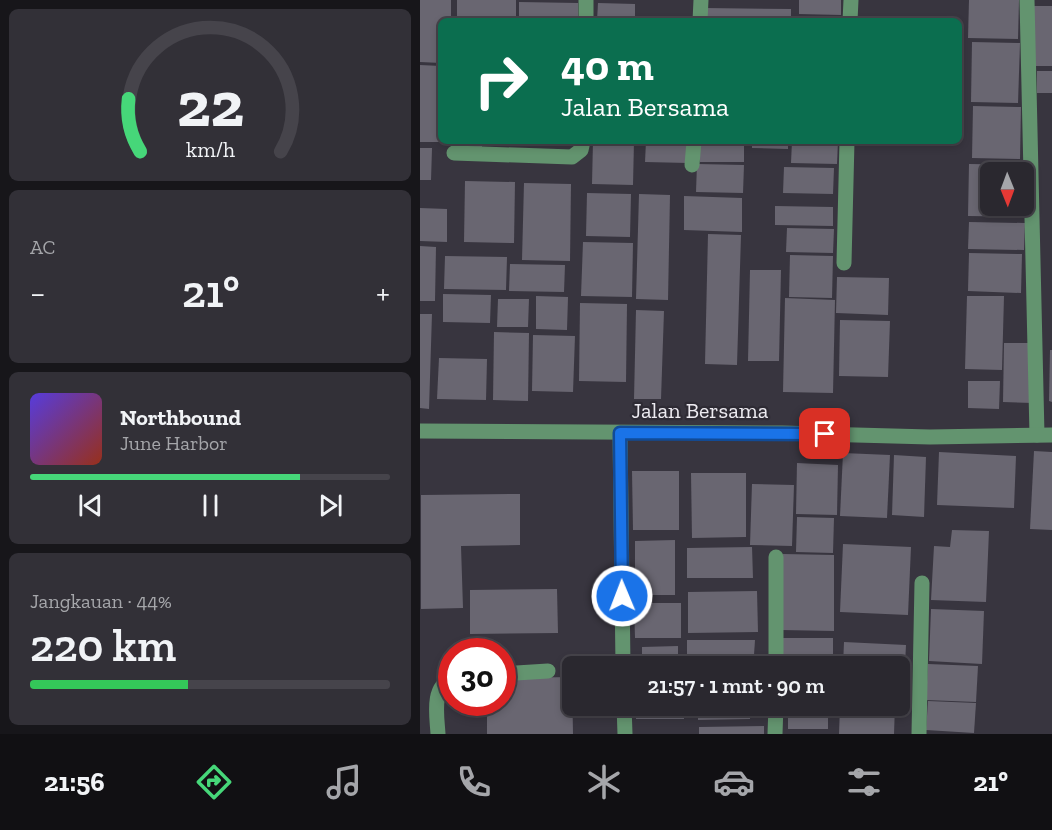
<!DOCTYPE html>
<html lang="id">
<head>
<meta charset="utf-8">
<style>
  body { margin:0; font-family:"Zilla Slab",serif; background:#323037; color:#f1f3f6; height:100vh; display:flex; flex-direction:column; font-size:22px; white-space:nowrap }
  * { box-sizing:border-box; margin:0 }
  p { font-size:20px; color:#a5a6aa }
  .icon { flex:none; width:33px; height:33px; fill:none; stroke:currentColor; stroke-width:2; stroke-linecap:round; stroke-linejoin:round }
  .map { position:relative; flex:1; overflow:hidden }
  .drawer { display:flex; flex-direction:column; gap:9px; padding:9px; background:#17161a; width:420px }
  .drawer>* { flex:none }
  .guide { position:absolute; left:18px; top:18px; width:524px; height:126px; border-radius:9px; box-shadow:0 3px 9px #0003,0 0 0 2px #46444b; background:#0b6e4f; color:#fff; overflow:hidden }
  .needle { width:39px; rotate:179deg }
  .buttons { position:absolute; left:560px; top:162px; display:grid; gap:12px }
  .buttons a { display:grid; place-items:center; width:54px; height:54px; border-radius:9px; background:#2a282f; box-shadow:0 3px 9px #0003,0 0 0 2px #46444b; font-size:30px }
  .speed { position:absolute; left:18px; top:638px; display:flex; gap:12px; font-size:30px; font-weight:700; text-align:center }
  .speed>* { display:grid; place-content:center; width:78px; height:78px; border-radius:50%; background:#2a282f; box-shadow:0 3px 9px #0003,0 0 0 2px #46444b; line-height:1 }
  .speed .limit { border:9px solid #d22; background:#fff; color:#111 }
  .pin { position:absolute; display:grid; place-items:center; width:51px; height:51px; color:#fff; margin:-26px; border-radius:12px; box-shadow:0 3px 9px #0006 }
  .me { position:absolute; width:66px; margin:-33px; rotate:359deg; stroke-linejoin:round; filter:drop-shadow(0 0 4px #0008) }
  .turn { display:flex; align-items:center; gap:21px; height:126px; padding:0 24px; font-size:27px }
  .turn .icon { width:78px; height:78px; stroke-width:2.5 }
  .turn b { display:block; font-size:42px; line-height:51px }
  .big { font-size:45px; font-weight:600; line-height:1.1 }
  .drawer .card { flex:1; display:flex; flex-direction:column; justify-content:center; gap:9px; min-width:0; padding:0 21px; border-radius:9px; background:#323037 }
  .drawer .dial { align-items:center; gap:0 }
  .dial svg { height:156px; overflow:visible; fill:none; stroke:#46444b; stroke-width:7; stroke-linecap:round; text-anchor:middle }
  .dial text { fill:#f1f3f6; stroke:none }
  .song { display:flex; align-items:center; gap:18px }
  .cover { width:72px; height:72px; border-radius:9px; background:linear-gradient(135deg,hsl(250 70% 55%),hsl(10 70% 35%)) }
  .played { height:6px; border-radius:3px; background:linear-gradient(90deg,#46d779 75%,#46444b 75%) }
  .keys { display:flex; justify-content:space-around; direction:ltr }
  .heat { display:flex; justify-content:space-between; align-items:center; font-size:33px; direction:ltr }
  .charge { height:9px; border-radius:4px; background:linear-gradient(90deg,#34c759 44%,#46444b 0) }
  .trip { position:absolute; left:142px; top:656px; width:348px; height:60px; border-radius:9px; background:#2a282f; box-shadow:0 3px 9px #0003,0 0 0 2px #46444b; font-weight:600; line-height:60px; text-align:center }
  .menu { display:flex; height:96px; justify-content:space-around; align-items:center; background:#111013; color:#a5a6aa }
  .menu .icon { width:42px; height:42px }
  .menu .selected { color:#46d779 }
  .menu b { font-size:27px; color:#f1f3f6 }
  main { display:flex; flex:1; min-height:0 }
  .map>svg:first-child { display:block }
</style>
</head>
<body>
<main>
<section class="drawer">
<div class="card dial"><svg viewBox="0 0 100 80">
<path d="M14 69A42 42 0 1 1 86 69"/>
<path d="M14 69A42 42 0 0 1 8 42" stroke="#46d779"/>
<text x="50" y="56" font-size="32" font-weight="700">22</text>
<text x="50" y="72" font-size="11">km/h</text>
</svg></div>
<div class="card"><p>AC</p>
<div class="heat"><a>−</a><b class="big">21°</b><a>+</a></div>
</div>
<div class="card">
<div class="song"><i class="cover"></i><div><b>Northbound</b><p>June Harbor</p></div></div>
<div class="played"></div>
<div class="keys"><svg class="icon" aria-label="previous" viewBox="0 0 24 24"><path d="M18 5L8 12l10 7zM5 5v14"/></svg><svg class="icon" aria-label="pause" viewBox="0 0 24 24"><path d="M8 5v14M16 5v14"/></svg><svg class="icon" aria-label="next" viewBox="0 0 24 24"><path d="M6 5l10 7-10 7zM19 5v14"/></svg></div>
</div>
<div class="card"><p>Jangkauan · 44%</p><b class="big">220 km</b><div class="charge"></div></div>
</section>
<div class="map">
<svg width="632" height="734" viewBox="0 0 632 734">
  <rect width="100%" height="100%" fill="#38353f"/>
  <!-- building -->
  <g fill="#696671" fill-rule="evenodd">
    <polygon points="0,0 31,0 31,21 21,21 21,63 0,62"/>
    <rect x="37" y="0" width="59" height="21"/>
    <polygon points="379,0 421,0 421,15 379,14"/>
    <polygon points="549,0 599,0 598,39 548,38"/>
    <polygon points="99,2 158,3 158,21 99,21"/>
    <polygon points="178,3 215,4 215,21 177,21"/>
    <polygon points="614,6 632,6 632,66 612,66"/>
    <polygon points="284,8 371,9 371,21 284,21"/>
    <polygon points="380,18 420,19 420,21 380,21"/>
    <polygon points="552,42 600,43 598,103 551,102"/>
    <polygon points="0,65 21,66 21,142 0,142"/>
    <rect x="617" y="71" width="15" height="22"/>
    <polygon points="553,106 601,107 600,159 552,158"/>
    <polygon points="35,141 62,141 62,147 34,146"/>
    <polygon points="67,141 100,141 100,146 67,145"/>
    <polygon points="173,141 214,141 213,185 172,184"/>
    <polygon points="226,141 268,141 268,163 225,162"/>
    <rect x="280" y="141" width="44" height="21"/>
    <polygon points="332,141 368,141 368,149 332,148"/>
    <polygon points="372,141 418,141 417,164 371,163"/>
    <polygon points="0,148 12,148 11,180 0,180"/>
    <polygon points="277,164 324,165 323,193 276,192"/>
    <path d="M549,164L607,165L606,217L548,216ZM570,172H603V206H570Z"/>
    <polygon points="364,167 414,168 413,194 363,193"/>
    <polygon points="45,181 95,182 94,243 44,242"/>
    <polygon points="104,183 151,184 150,261 102,260"/>
    <polygon points="167,193 211,194 210,237 166,236"/>
    <polygon points="219,194 250,195 248,300 216,299"/>
    <polygon points="264,196 322,198 322,232 264,230"/>
    <polygon points="355,206 413,207 413,226 355,225"/>
    <polygon points="0,208 27,209 27,242 0,241"/>
    <polygon points="549,222 605,223 604,250 548,249"/>
    <polygon points="367,228 414,229 413,253 366,252"/>
    <polygon points="288,234 321,235 317,365 285,364"/>
    <polygon points="163,242 213,243 212,297 161,296"/>
    <polygon points="0,246 16,247 15,301 0,301"/>
    <polygon points="549,253 602,254 601,293 548,291"/>
    <polygon points="370,255 413,256 412,298 369,297"/>
    <polygon points="25,256 87,257 86,290 24,289"/>
    <polygon points="90,264 145,265 144,292 89,291"/>
    <polygon points="330,270 361,270 359,361 328,361"/>
    <polygon points="417,277 469,278 468,315 416,313"/>
    <polygon points="23,294 71,295 70,323 23,322"/>
    <polygon points="116,296 148,297 147,330 116,329"/>
    <polygon points="547,296 584,296 582,370 545,369"/>
    <polygon points="365,298 415,300 413,393 363,392"/>
    <polygon points="78,299 109,299 108,327 77,327"/>
    <polygon points="160,303 207,304 206,382 159,381"/>
    <polygon points="216,310 244,311 241,399 214,399"/>
    <polygon points="0,314 12,314 9,409 0,408"/>
    <polygon points="420,320 470,321 468,377 419,376"/>
    <polygon points="74,332 109,333 108,401 73,400"/>
    <polygon points="113,335 155,336 153,392 112,391"/>
    <polygon points="584,343 614,343 613,403 583,402"/>
    <polygon points="630,350 632,350 632,402 629,401"/>
    <polygon points="19,358 67,359 66,400 17,399"/>
    <polygon points="548,381 580,381 579,409 548,408"/>
    <polygon points="614,451 632,452 632,530 610,529"/>
    <polygon points="519,452 596,456 594,508 517,505"/>
    <polygon points="423,453 470,455 467,518 420,516"/>
    <polygon points="474,455 506,457 504,517 472,515"/>
    <polygon points="377,463 418,465 417,515 376,514"/>
    <polygon points="212,471 259,471 259,530 213,530"/>
    <polygon points="271,473 326,473 326,537 272,538"/>
    <polygon points="332,484 374,485 372,546 330,545"/>
    <polygon points="100,494 100,545 41,546 43,608 1,609 1,495"/>
    <polygon points="377,517 414,518 413,553 376,552"/>
    <polygon points="532,530 569,531 566,602 511,600 514,546 530,547"/>
    <polygon points="255,540 255,595 215,595 215,541"/>
    <polygon points="423,544 491,547 488,615 420,612"/>
    <polygon points="332,547 333,578 267,578 267,548"/>
    <polygon points="363,554 414,555 414,631 361,630 361,605 398,606 362,605"/>
    <polygon points="137,589 138,633 50,634 50,590"/>
    <polygon points="337,591 338,632 268,633 268,592"/>
    <polygon points="214,603 261,603 261,638 215,638"/>
    <polygon points="511,609 564,611 562,664 509,661"/>
    <rect x="362" y="638" width="51" height="28"/>
    <polygon points="267,640 335,640 334,655 267,657"/>
    <polygon points="424,642 486,645 484,684 480,684 480,666 423,666"/>
    <polygon points="258,646 258,666 222,666 222,647"/>
    <polygon points="508,664 558,666 556,702 506,700"/>
    <polygon points="152,677 153,734 67,734 67,702 82,702 82,678"/>
    <polygon points="508,701 556,703 554,733 506,730"/>
    <rect x="216" y="705" width="48" height="14"/>
    <polygon points="278,705 330,705 330,719 278,720"/>
    <rect x="368" y="705" width="40" height="24"/>
    <polygon points="420,705 475,705 474,734 419,734"/>
    <polygon points="344,726 344,734 279,734 279,727"/>
  </g>
  <g fill="none" stroke-linecap="round" stroke-linejoin="round">
    <!-- minor -->
    <g stroke="#63946f" stroke-width="15">
      <polyline points="607,0 617,435"/>
      <polyline points="166,21 166,0"/>
      <polyline points="280,21 281,0"/>
      <polyline points="430,21 431,0"/>
      <polyline points="34,153 152,157 161,150 163,141"/>
      <polyline points="272,165 274,141"/>
      <polyline points="424,263 427,141"/>
      <polyline points="0,431 362,433 510,437 632,435"/>
      <polyline points="200,433 203,666"/>
      <polyline points="356,666 356,557"/>
      <polyline points="82,674 128,671"/>
      <polyline points="204,705 205,734"/>
      <path d="M18,734C17,716 11,687 32,679"/>
      <polyline points="355,734 356,705"/>
      <polyline points="499,734 502,583"/>
    </g>
  </g>
  <g fill="none" stroke-linecap="round" stroke-linejoin="round">
    <defs>
      <polyline id="route" points="202,596 200,433 405,434"/>
    </defs>
    <!-- route casing -->
    <use href="#route" stroke="#114b97" stroke-width="15"/>
    <!-- route -->
    <use href="#route" stroke="#1a73e8" stroke-width="10"/>
  </g>
  <g text-anchor="middle" dominant-baseline="central" stroke-width="4.5" stroke-linejoin="round" paint-order="stroke">
    <!-- street labels -->
    <g font-size="22" fill="#edebf1" stroke="#2e2b34">
      <text x="280" y="410">Jalan Bersama</text>
    </g>
  </g>
</svg>
<div class="buttons">
<a><svg class="needle" viewBox="-14 -14 28 28"><path d="M0-13l5 13h-10z" fill="#e53935"/><path d="M0 13l5-13h-10z" fill="#a5a6aa"/></svg></a>
</div>
<div class="speed"><div class="limit">30</div></div>
<div class="pin" style="left:405px;top:434px;background:#d93025"><svg class="icon" aria-label="arrive" viewBox="0 0 24 24"><path d="M6 21V4h12l-3 4 3 4H6"/></svg></div>
<svg class="me" style="left:202px;top:596px" viewBox="-20 -20 40 40"><circle r="17" fill="#1a73e8" stroke="#fff" stroke-width="3"/><path d="M0-11L8 9 0 5-8 9z" fill="#fff"/></svg>
<div class="trip">21:57 · 1 mnt · 90 m</div>
<div class="guide">
<div class="turn"><svg class="icon" aria-label="right" viewBox="0 0 24 24"><path d="M7 20v-9h11M14 6l5 5-5 5"/></svg><div><b>40 m</b>Jalan Bersama</div></div>
</div>
</div>
</main>
<nav class="menu">
<b>21:56</b>
<svg class="icon selected" aria-label="directions" viewBox="0 0 24 24"><path d="M12 3l9 9-9 9-9-9zM9 14v-3h6M13 9l2 2-2 2"/></svg>
<svg class="icon" aria-label="music" viewBox="0 0 24 24"><path d="M9 18V5l10-2v13"/><circle cx="6" cy="18" r="3"/><circle cx="16" cy="16" r="3"/></svg>
<svg class="icon" aria-label="phone" viewBox="0 0 24 24"><path d="M5 4h4l2 5-3 2q2 4 5 5l2-3 5 2v4C11 20 4 13 5 4z"/></svg>
<svg class="icon" aria-label="climate" viewBox="0 0 24 24"><path d="M12 3v18M4 7l16 10M4 17L20 7"/></svg>
<svg class="icon" aria-label="car" viewBox="0 0 24 24"><path d="M5 17H2v-5l4-1 3-4h7l3 4 3 1v5h-3M9 17h6M6 11h13"/><circle cx="7" cy="17" r="2"/><circle cx="17" cy="17" r="2"/></svg>
<svg class="icon" aria-label="filters" viewBox="0 0 24 24"><path d="M4 7h16M4 17h16"/><circle cx="9" cy="7" r="2"/><circle cx="15" cy="17" r="2"/></svg>
<b>21°</b>
</nav>
</body>
</html>
